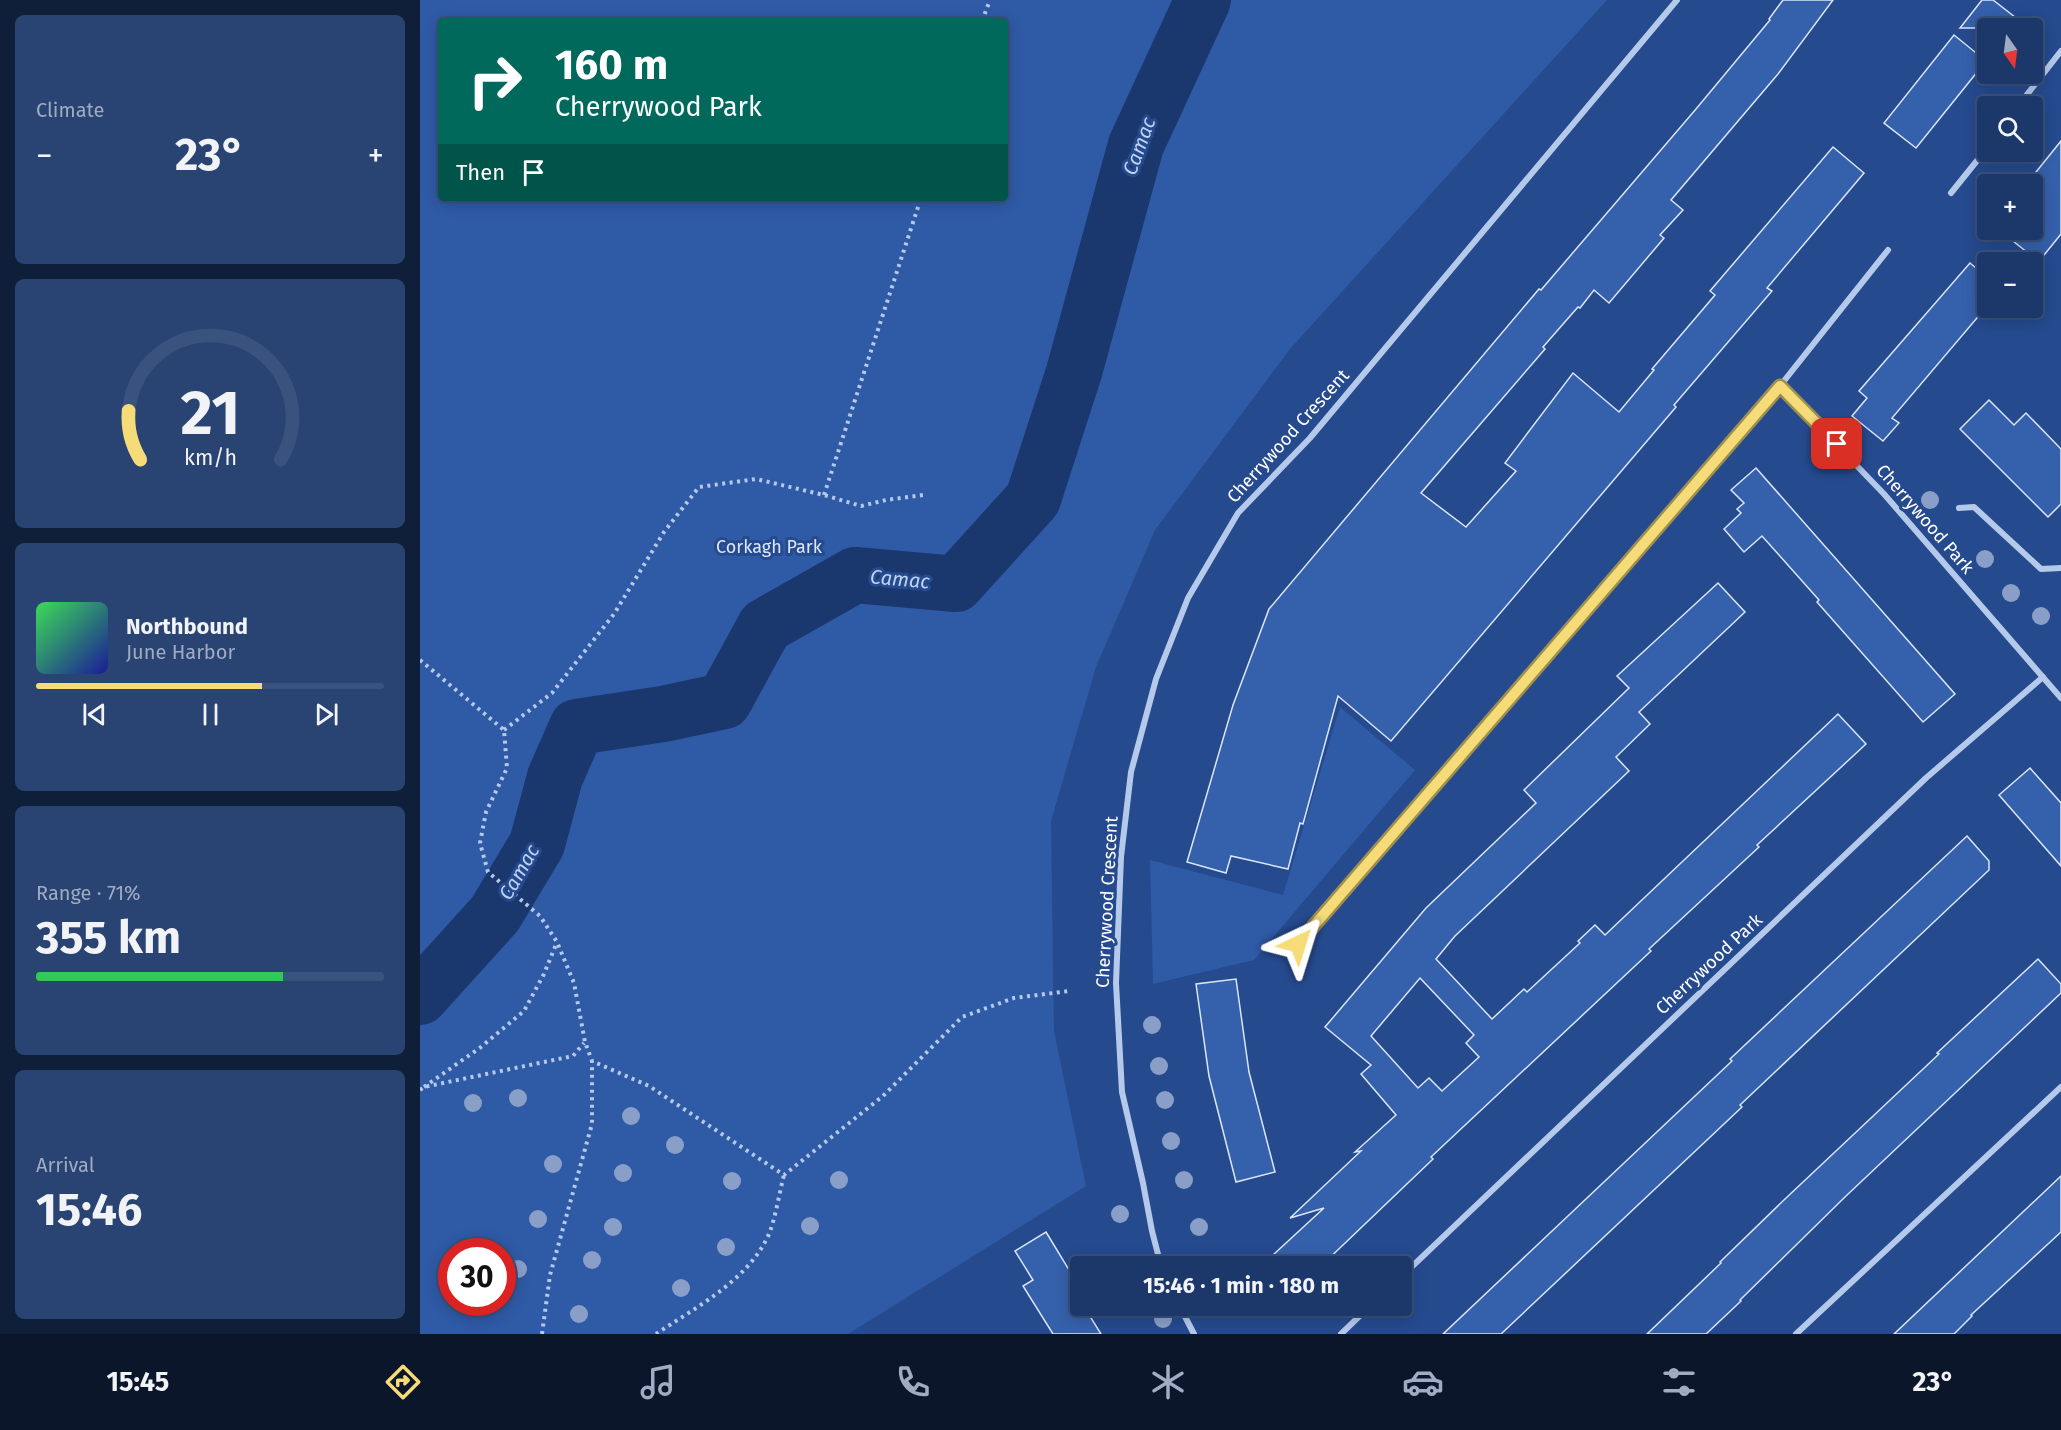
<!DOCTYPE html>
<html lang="en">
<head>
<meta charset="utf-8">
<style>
  body { margin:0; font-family:"Fira Sans",sans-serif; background:#294372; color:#f1f3f6; height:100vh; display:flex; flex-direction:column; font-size:22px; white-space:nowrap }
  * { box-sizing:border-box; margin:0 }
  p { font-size:20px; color:#a0acc1 }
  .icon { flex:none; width:33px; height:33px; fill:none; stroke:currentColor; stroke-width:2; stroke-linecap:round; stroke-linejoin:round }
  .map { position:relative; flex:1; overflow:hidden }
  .details { display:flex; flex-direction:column; gap:15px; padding:15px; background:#0f1f3a; width:420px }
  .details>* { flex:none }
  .hud { position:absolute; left:18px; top:18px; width:570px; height:183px; border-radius:6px; box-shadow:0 3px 15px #0003,0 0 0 2px #3a527e; background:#00695c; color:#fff; overflow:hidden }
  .needle { width:39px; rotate:166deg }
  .controls { position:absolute; left:1557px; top:18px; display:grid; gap:12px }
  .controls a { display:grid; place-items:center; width:66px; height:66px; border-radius:6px; background:#1c386a; box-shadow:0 3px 15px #0003,0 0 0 2px #3a527e; font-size:30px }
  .speed { position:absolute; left:18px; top:1238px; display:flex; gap:12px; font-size:30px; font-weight:700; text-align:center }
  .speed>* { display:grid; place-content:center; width:78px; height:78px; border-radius:50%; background:#1c386a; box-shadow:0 3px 15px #0003,0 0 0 2px #3a527e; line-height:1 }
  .speed .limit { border:9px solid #d22; background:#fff; color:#111 }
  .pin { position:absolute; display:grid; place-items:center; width:51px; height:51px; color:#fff; margin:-26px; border-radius:12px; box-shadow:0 3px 9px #0006 }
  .me { position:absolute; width:66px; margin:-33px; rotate:41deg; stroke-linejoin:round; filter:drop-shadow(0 0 4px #0008) }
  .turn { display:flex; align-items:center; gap:21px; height:126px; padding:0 18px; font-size:27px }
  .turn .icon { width:78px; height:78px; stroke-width:2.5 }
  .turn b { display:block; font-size:42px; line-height:51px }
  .then { display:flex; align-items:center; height:57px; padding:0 18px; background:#0003; gap:12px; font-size:22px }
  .big { font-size:45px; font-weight:700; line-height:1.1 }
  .details .tile { flex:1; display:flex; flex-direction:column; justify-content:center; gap:9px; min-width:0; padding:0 21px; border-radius:9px; background:#294372 }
  .details .dial { align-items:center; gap:0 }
  .dial svg { height:156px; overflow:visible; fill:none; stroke:#3a527e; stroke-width:7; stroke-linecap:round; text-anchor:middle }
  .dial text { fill:#f1f3f6; stroke:none }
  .song { display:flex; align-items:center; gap:18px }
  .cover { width:72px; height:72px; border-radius:9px; background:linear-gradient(135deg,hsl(130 70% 55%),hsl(240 70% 35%)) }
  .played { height:6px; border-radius:3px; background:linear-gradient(90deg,#f5dc79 65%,#3a527e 65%) }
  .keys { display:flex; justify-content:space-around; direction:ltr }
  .heat { display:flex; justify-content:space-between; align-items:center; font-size:33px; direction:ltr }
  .charge { height:9px; border-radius:4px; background:linear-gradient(90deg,#34c759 71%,#3a527e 0) }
  .trip { position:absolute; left:650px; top:1256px; width:342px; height:60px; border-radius:6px; background:#1c386a; box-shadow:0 3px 15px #0003,0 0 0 2px #3a527e; font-weight:700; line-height:60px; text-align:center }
  .tabs { display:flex; height:96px; justify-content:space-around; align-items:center; background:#0b162a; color:#a0acc1 }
  .tabs .icon { width:42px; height:42px }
  .tabs .active { color:#f5dc79 }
  .tabs b { font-size:27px; color:#f1f3f6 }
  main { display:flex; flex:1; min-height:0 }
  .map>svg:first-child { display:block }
</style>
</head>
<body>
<main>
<section class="details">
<div class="tile"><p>Climate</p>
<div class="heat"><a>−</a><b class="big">23°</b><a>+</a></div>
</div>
<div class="tile dial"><svg viewBox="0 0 100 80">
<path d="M14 69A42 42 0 1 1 86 69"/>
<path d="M14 69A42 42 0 0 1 8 44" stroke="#f5dc79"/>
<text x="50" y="56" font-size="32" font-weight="700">21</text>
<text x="50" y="72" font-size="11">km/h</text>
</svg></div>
<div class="tile">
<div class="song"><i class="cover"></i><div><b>Northbound</b><p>June Harbor</p></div></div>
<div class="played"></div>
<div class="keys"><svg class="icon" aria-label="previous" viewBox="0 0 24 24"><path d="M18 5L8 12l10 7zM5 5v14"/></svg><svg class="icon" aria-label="pause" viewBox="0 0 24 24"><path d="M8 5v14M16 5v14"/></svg><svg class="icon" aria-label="next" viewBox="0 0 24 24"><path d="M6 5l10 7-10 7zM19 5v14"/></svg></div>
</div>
<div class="tile"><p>Range · 71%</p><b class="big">355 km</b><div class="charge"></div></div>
<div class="tile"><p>Arrival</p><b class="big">15:46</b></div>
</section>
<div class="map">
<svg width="1641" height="1334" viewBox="0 0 1641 1334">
  <rect width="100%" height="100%" fill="#254a8e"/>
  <!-- green -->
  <g fill="#2f5aa6" fill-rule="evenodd">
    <path d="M0,0H1187L870,349L735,530L676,667L631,821L634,1031L666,1186L428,1334H0ZM21,21H585V198H21ZM32,1251H82V1302H32Z"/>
    <polygon points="920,707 995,770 834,960 733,984 730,860 863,895"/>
  </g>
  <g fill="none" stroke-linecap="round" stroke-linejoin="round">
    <!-- river -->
    <polyline stroke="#1a376e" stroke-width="56" points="0,997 75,914 117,844 135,777 157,727 243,714 304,701 345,626 435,575 536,584 613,499 654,372 716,145 783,0"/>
  </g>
  <!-- building -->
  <g fill="#3560ab" stroke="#dae5f8" stroke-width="1.5" fill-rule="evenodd">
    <polygon points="1363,0 1413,0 1358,74 1251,200 1263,210 1240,235 1244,238 1189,303 1174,290 1160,308 1158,307 1123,347 1125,349 1001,493 1046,527 1096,471 1085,463 1153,373 1199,412 1234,370 1232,369 1295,295 1290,291 1413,147 1444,173 1347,288 1352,291 1254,405 1256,407 971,741 918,696 883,824 880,823 868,869 811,856 806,873 767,862 813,705 849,609 1119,289 1121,290 1276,109 1350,20 1349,19"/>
    <polygon points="1562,0 1573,0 1609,28 1540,28"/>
    <polygon points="1534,35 1566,61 1496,148 1464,123"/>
    <polygon points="1641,141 1641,234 1612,270 1612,256 1579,230 1612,230 1612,177"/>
    <polygon points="1550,263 1568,278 1568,305 1472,418 1479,423 1463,441 1432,416 1447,398 1439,391"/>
    <polygon points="1569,400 1594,425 1606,413 1641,449 1641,504 1628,517 1540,429"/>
    <polygon points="1336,468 1535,694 1503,722 1397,602 1399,600 1342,536 1324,552 1304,529 1321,513 1317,509 1324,503 1311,490"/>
    <path d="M1298,583L1325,612L1219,712L1230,724L1196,757L1209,771L1035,936L1016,959L1072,1019L1104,989L1107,992L1160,943L1158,941L1175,925L1185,935L1418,714L1446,744L1337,845L1339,847L1229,949L1231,951L1011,1157L1013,1159L901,1266H841L904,1208L870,1218L941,1151L935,1152L976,1115L941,1074L951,1065L905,1027L1006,908L1116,803L1104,790L1209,688L1197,676ZM1000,978L1054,1035L1046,1043L1059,1057L1022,1091L1009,1078L998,1088L951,1036Z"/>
    <polygon points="1610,768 1641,803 1641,866 1579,795"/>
    <polygon points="1547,836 1569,861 1569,870 1320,1105 1322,1107 1081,1334 1023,1334 1312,1061 1310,1059"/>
    <polygon points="1618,959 1641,984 1641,993 1426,1196 1320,1300 1321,1301 1286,1334 1227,1334 1301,1263 1300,1262 1365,1199 1519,1054 1517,1053"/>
    <polygon points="816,979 829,1072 855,1172 816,1182 789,1076 776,984"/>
    <polygon points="1641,1176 1641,1232 1551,1315 1552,1316 1534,1334 1474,1334"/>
    <polygon points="626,1232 660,1288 660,1305 663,1305 681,1334 633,1334 603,1286 613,1280 595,1251"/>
  </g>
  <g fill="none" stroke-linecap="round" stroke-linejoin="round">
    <!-- path -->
    <g stroke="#b5c9eb" stroke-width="4" stroke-dasharray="3 4.5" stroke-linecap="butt">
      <polyline points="562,21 570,0"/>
      <polyline points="404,495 501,198"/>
      <polyline points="0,660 84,730 87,768 66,812 60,843 68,872 120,916 137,942 154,983 165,1042 172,1061 229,1086 364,1175 463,1096 542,1017 594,998 649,991"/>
      <polyline points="84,730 132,693 194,614 244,532 279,487 336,479 404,495 441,506 466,500 503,495"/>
      <polyline points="4,1087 61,1047 104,1011 124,974 137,942"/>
      <polyline points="0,1090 4,1087 153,1056 164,1043"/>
      <polyline points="122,1334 130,1275 172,1124 172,1061"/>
      <path d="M236,1334C276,1307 328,1281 349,1234C356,1216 359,1194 364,1175"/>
    </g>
    <!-- street -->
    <g stroke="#b5c9eb" stroke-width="6">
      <polyline points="1598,106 1641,51"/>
      <polyline points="1531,193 1568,147"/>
      <polyline points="1360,386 1464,494 1641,698"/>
      <polyline points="1539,508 1554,507 1621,569 1641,568"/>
      <polyline points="877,944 1360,386 1468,250"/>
      <polyline points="741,1266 732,1231 723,1183 702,1092 696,983 701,857 711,772 736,679 768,598 818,513 890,438 1257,0"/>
      <polyline points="981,1277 1506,778 1623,677"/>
      <polyline points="759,1305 774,1334"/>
      <polyline points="921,1334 951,1305"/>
      <polyline points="1376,1334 1641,1087"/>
    </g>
  </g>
  <!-- trees -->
  <g fill="#899fc8">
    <circle cx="1510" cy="500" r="9"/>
    <circle cx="1565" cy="559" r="9"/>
    <circle cx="1591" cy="593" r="9"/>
    <circle cx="1621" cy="616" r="9"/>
    <circle cx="732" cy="1025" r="9"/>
    <circle cx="739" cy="1066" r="9"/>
    <circle cx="98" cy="1098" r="9"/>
    <circle cx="745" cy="1100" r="9"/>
    <circle cx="53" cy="1103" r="9"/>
    <circle cx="211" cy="1116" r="9"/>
    <circle cx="751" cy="1141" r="9"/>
    <circle cx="255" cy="1145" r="9"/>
    <circle cx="133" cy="1164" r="9"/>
    <circle cx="203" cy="1173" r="9"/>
    <circle cx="419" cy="1180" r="9"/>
    <circle cx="764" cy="1180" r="9"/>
    <circle cx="312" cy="1181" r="9"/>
    <circle cx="700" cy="1214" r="9"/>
    <circle cx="118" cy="1219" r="9"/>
    <circle cx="390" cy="1226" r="9"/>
    <circle cx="193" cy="1227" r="9"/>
    <circle cx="779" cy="1227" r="9"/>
    <circle cx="306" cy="1247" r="9"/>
    <circle cx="172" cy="1260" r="9"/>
    <circle cx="98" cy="1269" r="9"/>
    <circle cx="261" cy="1288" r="9"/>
    <circle cx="159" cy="1314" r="9"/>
    <circle cx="743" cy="1319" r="9"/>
  </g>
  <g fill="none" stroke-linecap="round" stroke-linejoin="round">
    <defs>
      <polyline id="route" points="878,944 1360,386 1417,444"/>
    </defs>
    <!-- route casing -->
    <use href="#route" stroke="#9f8f4f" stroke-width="15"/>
    <!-- route -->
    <use href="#route" stroke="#f5dc79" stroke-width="10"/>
  </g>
  <g text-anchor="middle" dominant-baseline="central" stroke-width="6" stroke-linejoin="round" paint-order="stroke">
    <!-- street labels -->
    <g font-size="18" fill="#fff" stroke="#254a8e">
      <text transform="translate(868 436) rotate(-48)">Cherrywood Crescent</text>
      <text transform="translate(1505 519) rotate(49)">Cherrywood Park</text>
      <text transform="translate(687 902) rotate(-87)">Cherrywood Crescent</text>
      <text transform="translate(1289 964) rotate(-43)">Cherrywood Park</text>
    </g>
    <!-- park labels -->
    <g font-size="18" fill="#dae5f8" stroke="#254a8e">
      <text x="349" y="547">Corkagh Park</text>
    </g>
    <!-- water labels -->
    <g font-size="20" font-style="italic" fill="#c1d3f2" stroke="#254a8e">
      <text transform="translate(719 146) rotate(-70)">Camac</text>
      <text transform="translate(480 579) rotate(5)">Camac</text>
      <text transform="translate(99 872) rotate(-60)">Camac</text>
    </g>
  </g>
</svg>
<div class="controls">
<a><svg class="needle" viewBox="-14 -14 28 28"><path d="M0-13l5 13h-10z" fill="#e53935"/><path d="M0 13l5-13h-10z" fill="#a0acc1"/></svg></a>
<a><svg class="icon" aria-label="search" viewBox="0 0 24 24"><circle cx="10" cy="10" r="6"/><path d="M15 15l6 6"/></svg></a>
<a>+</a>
<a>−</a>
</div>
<div class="speed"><div class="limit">30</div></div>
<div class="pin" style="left:1417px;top:444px;background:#d93025"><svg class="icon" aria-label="arrive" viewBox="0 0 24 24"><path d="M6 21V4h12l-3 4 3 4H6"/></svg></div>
<svg class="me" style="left:878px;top:944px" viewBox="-20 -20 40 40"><path d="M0-17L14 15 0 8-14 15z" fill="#f5dc79" stroke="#fff" stroke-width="4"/></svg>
<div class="trip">15:46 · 1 min · 180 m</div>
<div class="hud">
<div class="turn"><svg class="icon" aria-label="right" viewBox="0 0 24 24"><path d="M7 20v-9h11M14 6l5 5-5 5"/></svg><div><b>160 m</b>Cherrywood Park</div></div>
<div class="then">Then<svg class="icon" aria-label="arrive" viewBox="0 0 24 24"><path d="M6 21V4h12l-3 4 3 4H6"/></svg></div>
</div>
</div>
</main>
<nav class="tabs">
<b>15:45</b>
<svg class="icon active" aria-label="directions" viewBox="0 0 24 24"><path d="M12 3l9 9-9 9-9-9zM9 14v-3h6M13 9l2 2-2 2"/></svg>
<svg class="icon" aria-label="music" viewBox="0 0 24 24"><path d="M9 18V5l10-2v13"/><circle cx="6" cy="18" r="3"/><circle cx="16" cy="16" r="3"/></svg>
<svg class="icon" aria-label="phone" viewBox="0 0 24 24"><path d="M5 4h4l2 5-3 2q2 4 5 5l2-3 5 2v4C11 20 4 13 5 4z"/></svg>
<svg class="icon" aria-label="climate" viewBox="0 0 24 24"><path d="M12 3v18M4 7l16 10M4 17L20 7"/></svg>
<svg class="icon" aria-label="car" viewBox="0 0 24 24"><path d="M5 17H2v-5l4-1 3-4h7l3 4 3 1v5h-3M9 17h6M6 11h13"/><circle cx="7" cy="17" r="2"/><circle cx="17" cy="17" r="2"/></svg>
<svg class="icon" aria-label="filters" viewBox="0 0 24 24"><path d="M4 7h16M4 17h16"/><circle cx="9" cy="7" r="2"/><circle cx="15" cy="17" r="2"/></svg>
<b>23°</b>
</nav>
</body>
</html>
